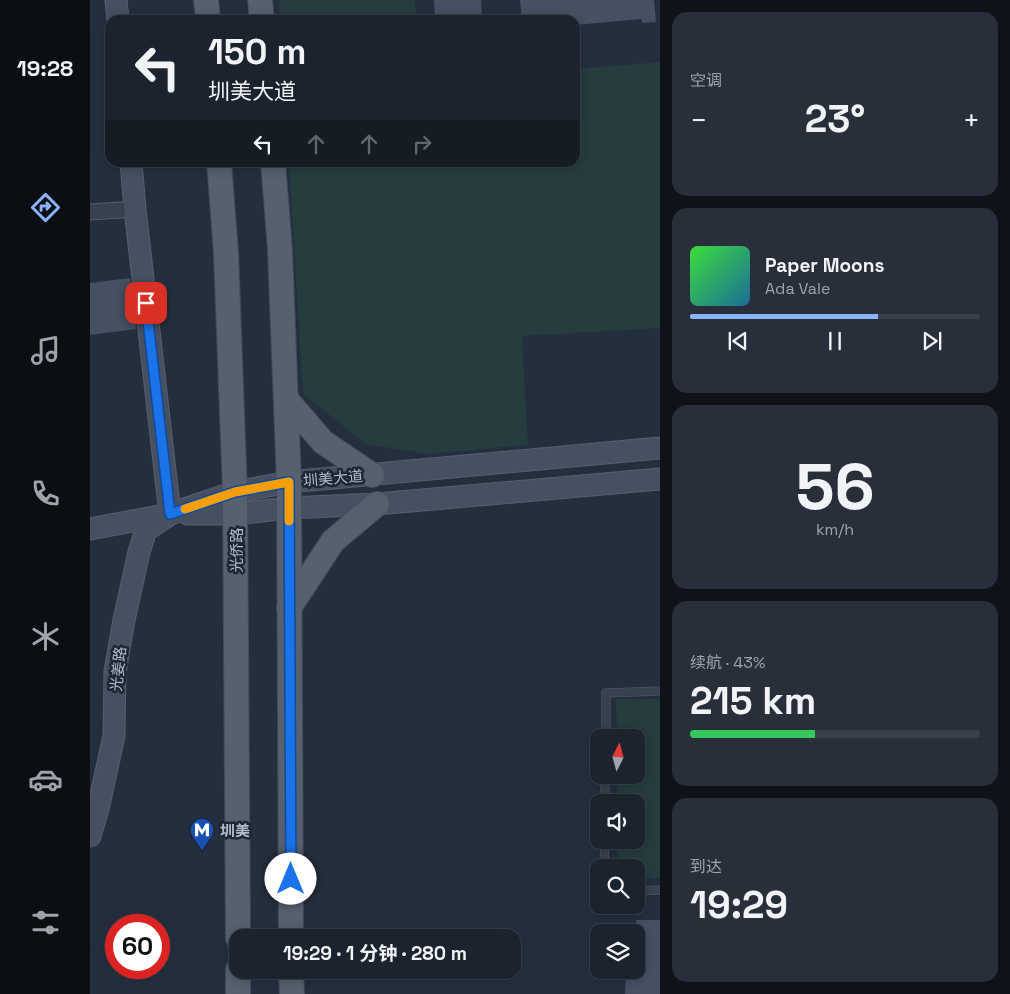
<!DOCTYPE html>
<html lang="zh">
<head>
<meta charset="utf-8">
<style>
  body { margin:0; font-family:"Space Grotesk","Noto Sans SC",sans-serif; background:#282f3a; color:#f1f3f6; height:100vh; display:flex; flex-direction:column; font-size:19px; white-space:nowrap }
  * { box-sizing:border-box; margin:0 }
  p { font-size:16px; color:#a0a4aa }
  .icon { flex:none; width:28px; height:28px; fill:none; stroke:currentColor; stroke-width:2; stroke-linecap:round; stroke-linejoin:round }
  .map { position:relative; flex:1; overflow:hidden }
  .side { display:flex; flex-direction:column; gap:12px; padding:12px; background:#0f1319; width:350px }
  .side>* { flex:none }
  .top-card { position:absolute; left:15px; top:15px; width:475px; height:152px; border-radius:15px; box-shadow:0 2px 12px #0003,0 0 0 1px #39404a; background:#1b232e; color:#f1f3f6; overflow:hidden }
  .needle { width:32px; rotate:6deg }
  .controls { position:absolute; left:500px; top:729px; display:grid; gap:10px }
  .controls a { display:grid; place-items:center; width:55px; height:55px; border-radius:10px; background:#1b232e; box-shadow:0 2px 12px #0003,0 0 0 1px #39404a; font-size:25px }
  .speed { position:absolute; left:15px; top:914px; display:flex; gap:10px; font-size:25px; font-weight:700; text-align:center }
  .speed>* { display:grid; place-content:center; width:65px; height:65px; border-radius:50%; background:#1b232e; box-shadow:0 2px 12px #0003,0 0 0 1px #39404a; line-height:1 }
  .speed .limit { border:8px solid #d22; background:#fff; color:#111 }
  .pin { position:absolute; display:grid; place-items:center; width:42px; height:42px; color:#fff; margin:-21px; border-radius:10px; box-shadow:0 2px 8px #0006 }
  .me { position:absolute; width:55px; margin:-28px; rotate:0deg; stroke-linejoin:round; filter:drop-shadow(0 0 4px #0008) }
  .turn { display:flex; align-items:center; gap:18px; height:105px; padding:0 20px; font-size:22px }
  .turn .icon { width:65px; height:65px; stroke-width:2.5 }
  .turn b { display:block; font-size:35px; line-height:42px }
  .lanes { display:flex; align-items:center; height:48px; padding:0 20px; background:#0003; justify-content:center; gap:25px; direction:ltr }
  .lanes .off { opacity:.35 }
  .big { font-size:38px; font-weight:700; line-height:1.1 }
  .side .card { flex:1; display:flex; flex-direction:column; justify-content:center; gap:8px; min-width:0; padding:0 18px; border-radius:15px; background:#282f3a }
  .side .dial { align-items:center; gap:0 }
  .dial b { font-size:65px; line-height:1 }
  .song { display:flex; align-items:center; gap:15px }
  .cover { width:60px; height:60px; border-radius:8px; background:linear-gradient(135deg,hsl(120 70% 55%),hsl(200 70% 35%)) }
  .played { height:5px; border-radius:2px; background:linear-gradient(90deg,#8ab4f8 65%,#39404a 65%) }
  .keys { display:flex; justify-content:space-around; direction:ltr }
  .heat { display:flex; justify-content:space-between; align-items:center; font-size:28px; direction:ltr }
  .charge { height:8px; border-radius:4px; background:linear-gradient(90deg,#34c759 43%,#39404a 0) }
  .trip { position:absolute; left:139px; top:929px; width:292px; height:50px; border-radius:15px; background:#1b232e; box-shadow:0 2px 12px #0003,0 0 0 1px #39404a; font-weight:700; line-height:50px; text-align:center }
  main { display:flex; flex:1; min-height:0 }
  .dock { display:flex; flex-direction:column; width:90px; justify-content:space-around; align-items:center; background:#0b0e12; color:#a0a4aa }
  .dock .icon { width:35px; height:35px }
  .dock .active { color:#8ab4f8 }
  .dock b { font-size:22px; color:#f1f3f6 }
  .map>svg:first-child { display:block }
</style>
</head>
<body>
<main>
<nav class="dock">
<b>19:28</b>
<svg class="icon active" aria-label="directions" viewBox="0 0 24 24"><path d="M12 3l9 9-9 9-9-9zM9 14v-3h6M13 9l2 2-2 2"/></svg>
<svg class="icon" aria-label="music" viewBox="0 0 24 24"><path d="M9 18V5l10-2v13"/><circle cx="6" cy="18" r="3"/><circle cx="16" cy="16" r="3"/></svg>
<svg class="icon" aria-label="phone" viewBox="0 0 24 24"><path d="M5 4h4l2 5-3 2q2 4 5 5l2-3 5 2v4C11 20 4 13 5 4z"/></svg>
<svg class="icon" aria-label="climate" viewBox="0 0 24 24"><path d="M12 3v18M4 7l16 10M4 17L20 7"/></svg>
<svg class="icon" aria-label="car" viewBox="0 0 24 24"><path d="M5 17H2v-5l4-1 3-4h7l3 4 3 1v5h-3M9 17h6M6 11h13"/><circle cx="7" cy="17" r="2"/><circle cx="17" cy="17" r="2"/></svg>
<svg class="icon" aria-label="filters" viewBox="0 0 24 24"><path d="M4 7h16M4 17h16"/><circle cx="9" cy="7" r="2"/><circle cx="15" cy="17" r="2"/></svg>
</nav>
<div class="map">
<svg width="570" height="994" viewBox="0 0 570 994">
  <rect width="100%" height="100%" fill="#242f3e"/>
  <!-- green -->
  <g fill="#263c3f">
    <polygon points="189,0 325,0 326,20 190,20"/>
    <polygon points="570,62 570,328 432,336 438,445 338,454 276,444 213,394 199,163 485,162 485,69"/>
    <polygon points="526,699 570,699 570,878 546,878 546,868 528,867 528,840 546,840 546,802 528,802 527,775 546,775 546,738 527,737"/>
  </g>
  <!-- building -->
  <g fill="#455162">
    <polygon points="344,0 391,0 392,20 345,20"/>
    <polygon points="430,0 564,0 566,22 552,23 551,19 485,25 485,20 432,20"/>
    <polygon points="40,278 46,329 0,335 0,283"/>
    <polygon points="546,920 570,920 570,994 535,994 536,970 546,970"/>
  </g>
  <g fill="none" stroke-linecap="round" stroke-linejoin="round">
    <defs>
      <g id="lane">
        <polyline points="516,738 516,693 570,691"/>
        <polyline points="515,802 515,775"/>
        <polyline points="514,868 515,840"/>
        <polyline points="546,891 570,890"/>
      </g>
      <polyline id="street" points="0,212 45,209"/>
      <g id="secondary">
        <polyline points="26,0 28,20"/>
        <polyline points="41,162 45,209 80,514"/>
        <polyline points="98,514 146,514 199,508 287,504 570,479"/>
        <polyline points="0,529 80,514 145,492 199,482 570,448"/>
        <polyline points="0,836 8,809 24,736 25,672 34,620 49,552 56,530 76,517"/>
      </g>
      <g id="primary">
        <polyline points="116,0 118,20"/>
        <polyline points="170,0 172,20"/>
        <polyline points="129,162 136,253 145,492 148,938"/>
        <polyline points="183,162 190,250 199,482 201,938"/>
        <polyline points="196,399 233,442 282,475"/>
        <polyline points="199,608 243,541 287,504"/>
        <polyline points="148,970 148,994"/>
        <polyline points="201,970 202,994"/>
      </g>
    </defs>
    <!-- lane casing -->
    <use href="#lane" stroke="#565f6c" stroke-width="9"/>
    <!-- street casing -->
    <use href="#street" stroke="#565f6c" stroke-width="17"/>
    <!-- secondary casing -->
    <use href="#secondary" stroke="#565f6c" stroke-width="23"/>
    <!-- primary casing -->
    <use href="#primary" stroke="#414a57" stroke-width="26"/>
    <!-- lane -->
    <use href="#lane" stroke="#38414e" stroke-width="8"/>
    <!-- street -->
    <use href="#street" stroke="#38414e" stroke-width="15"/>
    <!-- secondary -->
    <use href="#secondary" stroke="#465061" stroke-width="21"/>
    <!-- primary -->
    <use href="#primary" stroke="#56606e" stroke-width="24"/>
  </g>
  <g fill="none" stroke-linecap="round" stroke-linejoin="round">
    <defs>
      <polyline id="route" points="56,303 80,514 145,492 199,482 201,879"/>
    </defs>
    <!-- route casing -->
    <use href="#route" stroke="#114b97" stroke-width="12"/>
    <!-- route -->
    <use href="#route" stroke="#1a73e8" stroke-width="9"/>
    <!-- slow -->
    <polyline stroke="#f59e0b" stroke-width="9" points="95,509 145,492 199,482 199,521"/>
  </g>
  <!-- icons -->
  <defs>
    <symbol id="metro-pin" viewBox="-11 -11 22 30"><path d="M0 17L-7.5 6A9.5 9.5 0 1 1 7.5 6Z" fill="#1a4fb4" stroke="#1d2633"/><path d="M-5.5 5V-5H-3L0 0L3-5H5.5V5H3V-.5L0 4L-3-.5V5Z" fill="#fff"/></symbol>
  </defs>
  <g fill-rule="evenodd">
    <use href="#metro-pin" x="98" y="816" width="28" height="38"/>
  </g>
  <g text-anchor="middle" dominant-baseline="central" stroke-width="5" stroke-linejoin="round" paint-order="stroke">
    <!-- street labels -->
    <g font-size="15" fill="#b4bcc9" stroke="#1d2633">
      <text transform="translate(243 478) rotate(-5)">圳美大道</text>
      <text transform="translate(146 550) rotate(-90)">光侨路</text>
      <text transform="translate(28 669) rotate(-84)">光姜路</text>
    </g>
    <!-- poi labels -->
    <g font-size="15" font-weight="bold" fill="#b4bcc9" stroke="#1d2633" text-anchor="start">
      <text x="130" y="830">圳美</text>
    </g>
  </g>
</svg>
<div class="controls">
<a><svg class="needle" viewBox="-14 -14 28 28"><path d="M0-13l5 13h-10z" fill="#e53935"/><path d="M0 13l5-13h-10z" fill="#a0a4aa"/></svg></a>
<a><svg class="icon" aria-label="sound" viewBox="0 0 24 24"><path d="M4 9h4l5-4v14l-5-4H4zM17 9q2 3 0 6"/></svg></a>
<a><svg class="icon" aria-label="search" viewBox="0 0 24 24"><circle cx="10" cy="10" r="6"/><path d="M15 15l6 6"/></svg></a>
<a><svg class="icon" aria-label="layers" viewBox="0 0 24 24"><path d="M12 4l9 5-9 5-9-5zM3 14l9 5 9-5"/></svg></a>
</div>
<div class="speed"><div class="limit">60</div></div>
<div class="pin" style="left:56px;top:303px;background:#d93025"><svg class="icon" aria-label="arrive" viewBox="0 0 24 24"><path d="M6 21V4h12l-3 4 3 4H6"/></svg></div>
<svg class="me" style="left:201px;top:879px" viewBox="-20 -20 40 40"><circle r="19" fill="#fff"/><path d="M0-13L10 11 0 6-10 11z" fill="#1a73e8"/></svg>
<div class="trip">19:29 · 1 分钟 · 280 m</div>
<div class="top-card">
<div class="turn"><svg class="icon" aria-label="left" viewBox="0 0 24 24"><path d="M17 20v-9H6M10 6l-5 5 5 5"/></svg><div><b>150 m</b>圳美大道</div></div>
<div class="lanes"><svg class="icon" aria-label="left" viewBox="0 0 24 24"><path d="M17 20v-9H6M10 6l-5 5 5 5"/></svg><svg class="icon off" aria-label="ahead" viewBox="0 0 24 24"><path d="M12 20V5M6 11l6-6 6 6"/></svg><svg class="icon off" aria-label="ahead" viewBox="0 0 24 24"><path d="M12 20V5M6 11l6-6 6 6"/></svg><svg class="icon off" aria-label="right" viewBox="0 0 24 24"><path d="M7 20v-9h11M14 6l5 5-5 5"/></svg></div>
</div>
</div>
<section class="side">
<div class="card"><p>空调</p>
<div class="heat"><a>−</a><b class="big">23°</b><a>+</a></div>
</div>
<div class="card">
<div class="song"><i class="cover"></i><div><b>Paper Moons</b><p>Ada Vale</p></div></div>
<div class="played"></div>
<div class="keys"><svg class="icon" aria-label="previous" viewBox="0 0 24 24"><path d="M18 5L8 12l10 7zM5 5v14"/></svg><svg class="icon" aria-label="pause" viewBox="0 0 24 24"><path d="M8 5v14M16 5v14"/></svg><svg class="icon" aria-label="next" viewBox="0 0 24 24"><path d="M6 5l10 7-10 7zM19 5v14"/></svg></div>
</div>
<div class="card dial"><b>56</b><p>km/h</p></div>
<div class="card"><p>续航 · 43%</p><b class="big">215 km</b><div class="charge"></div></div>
<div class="card"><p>到达</p><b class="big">19:29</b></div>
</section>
</main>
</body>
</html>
